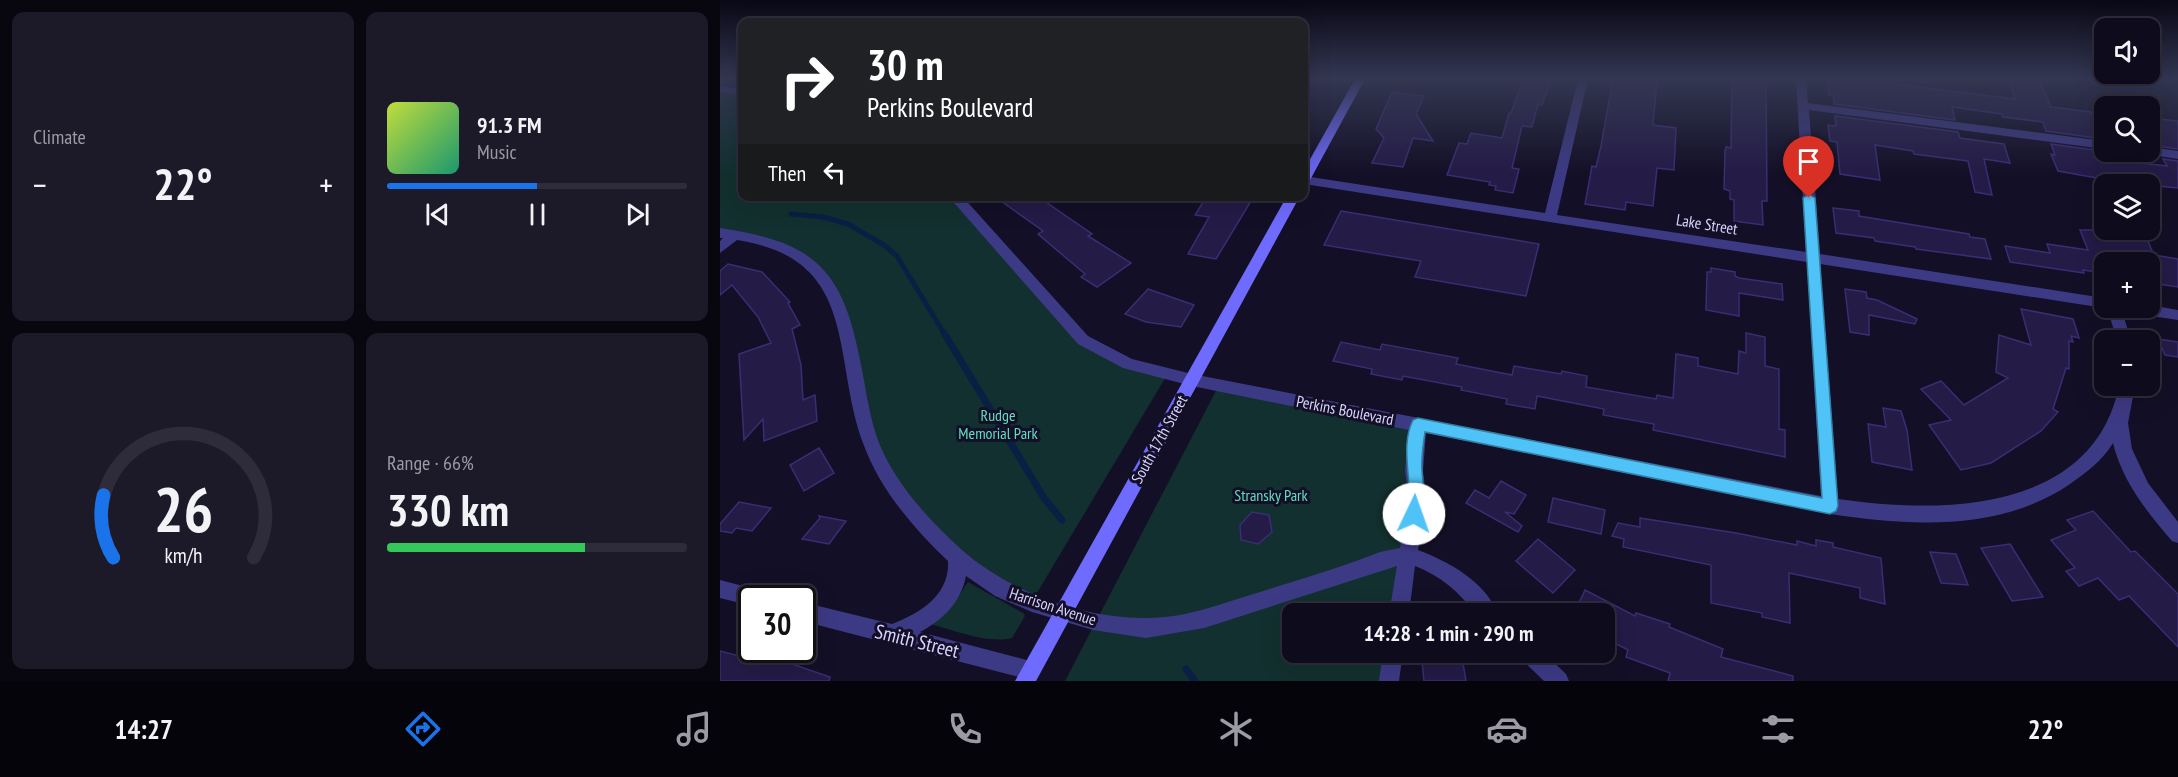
<!DOCTYPE html>
<html lang="en">
<head>
<meta charset="utf-8">
<style>
  body { margin:0; font-family:"PT Sans Narrow",sans-serif; background:#1c1929; color:#f1f3f6; height:100vh; display:flex; flex-direction:column; font-size:22px; white-space:nowrap }
  * { box-sizing:border-box; margin:0 }
  p { font-size:20px; color:#9b9ba3 }
  .icon { flex:none; width:33px; height:33px; fill:none; stroke:currentColor; stroke-width:2; stroke-linecap:round; stroke-linejoin:round }
  .map { position:relative; flex:1; overflow:hidden }
  .drawer { display:flex; flex-direction:column; gap:12px; padding:12px; background:#08060f; width:720px }
  .drawer>* { flex:none }
  .banner { position:absolute; left:18px; top:18px; width:570px; height:183px; border-radius:12px; box-shadow:0 6px 24px #0002,0 0 0 2px #2e2b3b; background:#202124; color:#fff; overflow:hidden }
  .controls { position:absolute; left:1374px; top:18px; display:grid; gap:12px }
  .controls a { display:grid; place-items:center; width:66px; height:66px; border-radius:12px; background:#0e0b1c; box-shadow:0 6px 24px #0002,0 0 0 2px #2e2b3b; font-size:30px }
  .speed { position:absolute; left:18px; top:585px; display:flex; gap:12px; font-size:30px; font-weight:700; text-align:center }
  .speed>* { display:grid; place-content:center; width:78px; height:78px; border-radius:50%; background:#0e0b1c; box-shadow:0 6px 24px #0002,0 0 0 2px #2e2b3b; line-height:1 }
  .speed .limit { border:3px solid #111; border-radius:9px; background:#fff; color:#111 }
  .pin { position:absolute; display:grid; place-items:center; width:51px; height:51px; color:#fff; margin:-62px -26px; border-radius:50% 50% 50% 0; rotate:-45deg; box-shadow:0 0 6px #0007 }
  .pin .icon { rotate:45deg }
  .me { position:absolute; width:66px; margin:-33px; rotate:3deg; stroke-linejoin:round; filter:drop-shadow(0 0 4px #0008) }
  .turn { display:flex; align-items:center; gap:21px; height:126px; padding:0 30px; font-size:27px }
  .turn .icon { width:78px; height:78px; stroke-width:2.5 }
  .turn b { display:block; font-size:42px; line-height:51px }
  .then { display:flex; align-items:center; height:57px; padding:0 30px; background:#0003; gap:12px; font-size:22px }
  .big { font-size:45px; font-weight:800; line-height:1.1 }
  .drawer .widget { flex:1; display:flex; flex-direction:column; justify-content:center; gap:9px; min-width:0; padding:0 21px; border-radius:12px; background:#1c1929 }
  .drawer .dial { align-items:center; gap:0 }
  .dial svg { height:156px; overflow:visible; fill:none; stroke:#2e2b3b; stroke-width:7; stroke-linecap:round; text-anchor:middle }
  .dial text { fill:#f1f3f6; stroke:none }
  .song { display:flex; align-items:center; gap:18px }
  .cover { width:72px; height:72px; border-radius:9px; background:linear-gradient(135deg,hsl(70 70% 55%),hsl(160 70% 35%)) }
  .played { height:6px; border-radius:3px; background:linear-gradient(90deg,#1a73e8 50%,#2e2b3b 50%) }
  .keys { display:flex; justify-content:space-around; direction:ltr }
  .heat { display:flex; justify-content:space-between; align-items:center; font-size:33px; direction:ltr }
  .charge { height:9px; border-radius:4px; background:linear-gradient(90deg,#34c759 66%,#2e2b3b 0) }
  .drawer .tiles { flex:1; display:grid; gap:12px; grid-template-columns:repeat(2,1fr) }
  .trip { position:absolute; left:562px; top:603px; width:333px; height:60px; border-radius:12px; background:#0e0b1c; box-shadow:0 6px 24px #0002,0 0 0 2px #2e2b3b; font-weight:800; line-height:60px; text-align:center }
  .dock { display:flex; height:96px; justify-content:space-around; align-items:center; background:#06040b; color:#9b9ba3 }
  .dock .icon { width:42px; height:42px }
  .dock .active { color:#1a73e8 }
  .dock b { font-size:27px; color:#f1f3f6 }
  main { display:flex; flex:1; min-height:0 }
  .map>svg:first-child { display:block }
</style>
</head>
<body>
<main>
<section class="drawer">
<div class="tiles">
<div class="widget"><p>Climate</p>
<div class="heat"><a>−</a><b class="big">22°</b><a>+</a></div>
</div>
<div class="widget">
<div class="song"><i class="cover"></i><div><b>91.3 FM</b><p>Music</p></div></div>
<div class="played"></div>
<div class="keys"><svg class="icon" aria-label="previous" viewBox="0 0 24 24"><path d="M18 5L8 12l10 7zM5 5v14"/></svg><svg class="icon" aria-label="pause" viewBox="0 0 24 24"><path d="M8 5v14M16 5v14"/></svg><svg class="icon" aria-label="next" viewBox="0 0 24 24"><path d="M6 5l10 7-10 7zM19 5v14"/></svg></div>
</div>
<div class="widget dial"><svg viewBox="0 0 100 80">
<path d="M14 69A42 42 0 1 1 86 69"/>
<path d="M14 69A42 42 0 0 1 9 37" stroke="#1a73e8"/>
<text x="50" y="56" font-size="32" font-weight="700">26</text>
<text x="50" y="72" font-size="11">km/h</text>
</svg></div>
<div class="widget"><p>Range · 66%</p><b class="big">330 km</b><div class="charge"></div></div>
</div>
</section>
<div class="map">
<svg width="1458" height="681" viewBox="0 0 1458 681">
  <rect width="100%" height="100%" fill="#130f26"/>
  <!-- green -->
  <g fill="#12302f">
    <polygon points="0,89 22,92 22,196 234,197 363,339 447,375 311,603 304,600 195,513 151,443 119,303 83,258 0,233"/>
    <polygon points="499,385 698,425 679,613 573,614 573,652 673,653 669,681 345,681"/>
    <path d="M248,582L303,613L305,616L292,638C267,644 237,631 213,625L211,623L238,597Z"/>
  </g>
  <g fill="none" stroke-linecap="round" stroke-linejoin="round">
    <!-- stream-far1 -->
    <polyline stroke="#0a1f44" stroke-width="5" points="71,214 103,217 128,224 164,245 177,256 225,335"/>
    <!-- stream -->
    <g stroke="#0a1f44" stroke-width="7">
      <polyline points="224,333 324,498 342,520"/>
      <polyline points="466,669 475,681"/>
    </g>
  </g>
  <!-- building -->
  <g fill="#241b47" stroke="#3b2d73" stroke-width="1.5">
    <polygon points="803,79 831,79 822,105 818,104 812,127 802,126 792,168 799,169 793,193 775,190 776,186 769,185 770,182 727,175 739,143 747,144 751,133 782,138 789,113 791,113"/>
    <polygon points="893,79 937,80 933,125 956,128 954,170 937,168 933,206 906,202 905,210 865,204 872,166 876,167 881,146"/>
    <polygon points="1012,79 1046,79 1047,201 1042,201 1043,225 1014,221 1014,200 1010,199 1010,191 1004,189 1005,151 1006,147 1011,148"/>
    <polygon points="1108,79 1132,79 1295,99 1289,80 1320,83 1331,107 1371,112 1383,139 1326,131 1323,122 1283,117 1282,114 1232,107 1235,120 1114,104 1114,96 1109,95"/>
    <polygon points="672,92 704,96 696,114 713,141 693,138 683,167 652,163 664,138 656,129"/>
    <polygon points="1115,116 1238,132 1240,138 1284,144 1290,163 1264,159 1272,195 1255,192 1248,161 1194,154 1193,151 1155,145 1160,180 1120,174 1117,142 1110,141 1108,125 1116,126"/>
    <polygon points="1430,118 1458,121 1458,149 1436,146 1430,134"/>
    <polygon points="1331,144 1388,152 1391,159 1396,160 1447,166 1443,159 1458,161 1458,188 1405,183 1338,171 1331,154 1335,155"/>
    <polygon points="274,196 317,196 372,234 368,236 411,263 377,287 361,277 365,274 318,234 323,231"/>
    <polygon points="487,196 534,196 496,259 468,254 489,217 475,215"/>
    <polygon points="1113,208 1139,211 1139,216 1249,234 1250,237 1265,239 1271,259 1196,249 1195,247 1155,241 1154,238 1116,233"/>
    <polygon points="621,211 819,244 806,296 695,277 701,261 604,245"/>
    <polygon points="1360,230 1423,230 1434,255 1458,259 1458,287 1432,283 1430,262 1384,262 1384,273 1363,270 1364,273 1290,262 1285,246 1330,253 1327,244 1368,250"/>
    <polygon points="8,264 42,272 70,302 68,303 80,325 72,329 81,365 83,400 95,395 97,421 44,441 43,419 24,440 19,354 51,343 38,317 12,285 0,295 0,271"/>
    <polygon points="991,268 1015,272 1015,276 1019,278 1062,284 1063,300 1019,293 1019,316 986,310 987,272 991,272"/>
    <polygon points="428,289 474,305 461,327 426,322 405,314"/>
    <polygon points="1125,289 1146,292 1147,298 1157,300 1197,319 1195,324 1149,315 1149,335 1130,332"/>
    <polygon points="1301,309 1353,319 1359,338 1351,336 1353,342 1349,341 1349,369 1346,368 1333,409 1338,412 1321,431 1271,463 1241,470 1209,425 1231,420 1201,389 1221,381 1244,405 1288,378 1276,372 1279,335 1311,345"/>
    <polygon points="1026,333 1045,337 1045,366 1059,369 1059,429 1065,430 1065,457 933,430 934,424 883,415 884,409 817,396 815,409 786,404 787,399 741,390 742,387 683,376 682,380 651,374 652,369 613,361 621,342 660,350 662,344 738,358 736,364 792,375 794,366 841,374 842,371 867,376 866,387 936,399 937,395 953,398 956,354 978,358 978,366 1018,374 1019,351 1026,353"/>
    <polygon points="1438,339 1458,342 1458,357 1445,355"/>
    <polygon points="1163,408 1181,411 1187,430 1192,470 1152,462 1148,424 1166,427"/>
    <polygon points="99,448 114,473 84,491 70,465"/>
    <polygon points="781,481 806,495 794,514 785,512 802,526 798,532 746,503 755,490 769,498"/>
    <polygon points="833,498 885,510 881,534 828,522"/>
    <polygon points="19,502 51,508 32,531 16,528 12,533 0,531 0,524"/>
    <polygon points="1373,511 1411,552 1415,551 1458,594 1458,647 1409,596 1399,600 1378,578 1359,586 1346,571 1355,568 1331,540 1356,530 1347,520"/>
    <polygon points="532,512 549,515 552,532 538,544 521,540 520,525"/>
    <polygon points="99,516 126,521 109,544 82,539 100,518"/>
    <polygon points="920,518 1016,533 1077,545 1077,541 1096,546 1096,540 1113,543 1113,547 1161,558 1165,604 1140,598 1140,588 1069,573 1070,623 1042,617 1042,613 991,603 991,565 903,547 904,539 892,536 898,523 920,527"/>
    <polygon points="818,539 855,570 833,593 796,561"/>
    <polygon points="1290,544 1323,597 1292,601 1261,548"/>
    <polygon points="1210,552 1236,554 1248,585 1221,583"/>
    <polygon points="865,590 915,616 916,613 950,624 949,627 1003,649 1001,657 1073,676 1073,681 948,681 950,673 906,657 908,650 885,638 885,614 854,614"/>
    <polygon points="0,651 34,660 40,653 110,677 109,681 0,681"/>
    <polygon points="742,657 746,681 704,681 702,662"/>
  </g>
  <g fill="none" stroke-linecap="round" stroke-linejoin="round">
    <!-- minor -->
    <g fill="#3d3a85" fill-rule="evenodd">
      <path d="M858,79H868L837,215L1086,252L1076,79H1086L1088,103L1384,141V149L1089,110L1100,254L1384,298V308H1387H1384L1100,264L1118,499C1221,514 1373,513 1399,386H1415L1408,423L1412,449L1428,483L1458,522V543L1452,541C1427,512 1402,481 1393,443C1382,461 1367,472 1350,484C1280,532 1190,526 1110,514L706,433L703,471L706,494L698,550C729,562 765,581 778,614H756C739,592 721,576 695,566L689,614H669L677,566L484,628L426,638L373,630L312,612L275,596L246,576C241,602 223,620 200,632L318,663L321,670L318,677L311,680L82,621V602L172,624C200,613 230,595 228,561C193,528 159,488 143,443C111,355 140,259 17,240L0,253V241L3,238H0V228C92,242 122,266 140,360C146,388 149,417 159,443C176,485 210,521 242,550C290,592 361,618 425,618C464,619 503,603 540,592C580,579 620,568 660,552L680,548L688,494L685,471L689,430L472,386L403,368L358,344L228,196H242L368,336L412,359L472,374L1101,496L1087,262L584,184V176L825,213Z"/>
      <polygon points="0,86 22,89 22,95 0,92"/>
      <polygon points="1430,147 1458,151 1458,159 1426,154 1424,152 1430,152"/>
      <polygon points="1430,305 1458,310 1458,320 1412,313 1405,308 1430,308"/>
      <polygon points="1387,308 1401,308 1411,340 1397,340"/>
      <polygon points="0,580 42,591 44,598 32,598 32,606 0,598"/>
      <polygon points="663,652 683,652 679,681 659,681"/>
      <polygon points="798,652 823,652 846,674 849,681 824,681 801,659"/>
    </g>
    <!-- secondary -->
    <g fill="#6f6bff" fill-rule="evenodd">
      <polygon points="635,79 645,79 590,180 584,184 584,170"/>
      <polygon points="567,196 580,196 316,681 295,681"/>
    </g>
  </g>
  <!-- sky -->
  <linearGradient id="sky" x2="0" y2="1"><stop stop-color="#0a0815"/><stop offset="0.45" stop-color="#333752"/><stop offset="1" stop-color="#333752" stop-opacity="0"/></linearGradient>
  <rect width="1458" height="174" fill="url(#sky)"/>
  <!-- route -->
  <path fill="#4fc3f7" stroke="#337fa1" stroke-width="1.5" d="M1089,194L1095,198L1118,506L1116,511L1110,514L705,432C703,445 701,458 702,471C703,488 707,503 700,519L694,522L689,519C685,512 688,505 689,496C690,472 681,444 693,420L698,418L1102,498L1083,198Z"/>
  <g text-anchor="middle" dominant-baseline="central" stroke-width="6" stroke-linejoin="round" paint-order="stroke">
    <!-- street labels -->
    <g font-size="16" fill="#d9d4ff" stroke="#130f26">
      <text transform="translate(987 224) rotate(9)">Lake Street</text>
      <text transform="translate(625 410) rotate(11)">Perkins Boulevard</text>
      <text transform="translate(439 439) rotate(-61)">South 17th Street</text>
      <text transform="translate(333 606) rotate(18)">Harrison Avenue</text>
    </g>
    <!-- park labels -->
    <g font-size="16" fill="#5fe0c0" stroke="#130f26">
      <text x="278" y="415">Rudge<tspan x="278" dy="18">Memorial Park</tspan></text>
      <text x="551" y="495">Stransky Park</text>
    </g>
    <!-- near-street labels -->
    <g font-size="20" fill="#d9d4ff" stroke="#130f26">
      <text transform="translate(197 641) rotate(14)">Smith Street</text>
    </g>
  </g>
</svg>
<div class="controls">
<a><svg class="icon" aria-label="sound" viewBox="0 0 24 24"><path d="M4 9h4l5-4v14l-5-4H4zM17 9q2 3 0 6"/></svg></a>
<a><svg class="icon" aria-label="search" viewBox="0 0 24 24"><circle cx="10" cy="10" r="6"/><path d="M15 15l6 6"/></svg></a>
<a><svg class="icon" aria-label="layers" viewBox="0 0 24 24"><path d="M12 4l9 5-9 5-9-5zM3 14l9 5 9-5"/></svg></a>
<a>+</a>
<a>−</a>
</div>
<div class="speed"><div class="limit">30</div></div>
<div class="pin" style="left:1089px;top:198px;background:#d93025"><svg class="icon" aria-label="arrive" viewBox="0 0 24 24"><path d="M6 21V4h12l-3 4 3 4H6"/></svg></div>
<svg class="me" style="left:694px;top:514px" viewBox="-20 -20 40 40"><circle r="19" fill="#fff"/><path d="M0-13L10 11 0 6-10 11z" fill="#4fc3f7"/></svg>
<div class="trip">14:28 · 1 min · 290 m</div>
<div class="banner">
<div class="turn"><svg class="icon" aria-label="right" viewBox="0 0 24 24"><path d="M7 20v-9h11M14 6l5 5-5 5"/></svg><div><b>30 m</b>Perkins Boulevard</div></div>
<div class="then">Then<svg class="icon" aria-label="left" viewBox="0 0 24 24"><path d="M17 20v-9H6M10 6l-5 5 5 5"/></svg></div>
</div>
</div>
</main>
<nav class="dock">
<b>14:27</b>
<svg class="icon active" aria-label="directions" viewBox="0 0 24 24"><path d="M12 3l9 9-9 9-9-9zM9 14v-3h6M13 9l2 2-2 2"/></svg>
<svg class="icon" aria-label="music" viewBox="0 0 24 24"><path d="M9 18V5l10-2v13"/><circle cx="6" cy="18" r="3"/><circle cx="16" cy="16" r="3"/></svg>
<svg class="icon" aria-label="phone" viewBox="0 0 24 24"><path d="M5 4h4l2 5-3 2q2 4 5 5l2-3 5 2v4C11 20 4 13 5 4z"/></svg>
<svg class="icon" aria-label="climate" viewBox="0 0 24 24"><path d="M12 3v18M4 7l16 10M4 17L20 7"/></svg>
<svg class="icon" aria-label="car" viewBox="0 0 24 24"><path d="M5 17H2v-5l4-1 3-4h7l3 4 3 1v5h-3M9 17h6M6 11h13"/><circle cx="7" cy="17" r="2"/><circle cx="17" cy="17" r="2"/></svg>
<svg class="icon" aria-label="filters" viewBox="0 0 24 24"><path d="M4 7h16M4 17h16"/><circle cx="9" cy="7" r="2"/><circle cx="15" cy="17" r="2"/></svg>
<b>22°</b>
</nav>
</body>
</html>
